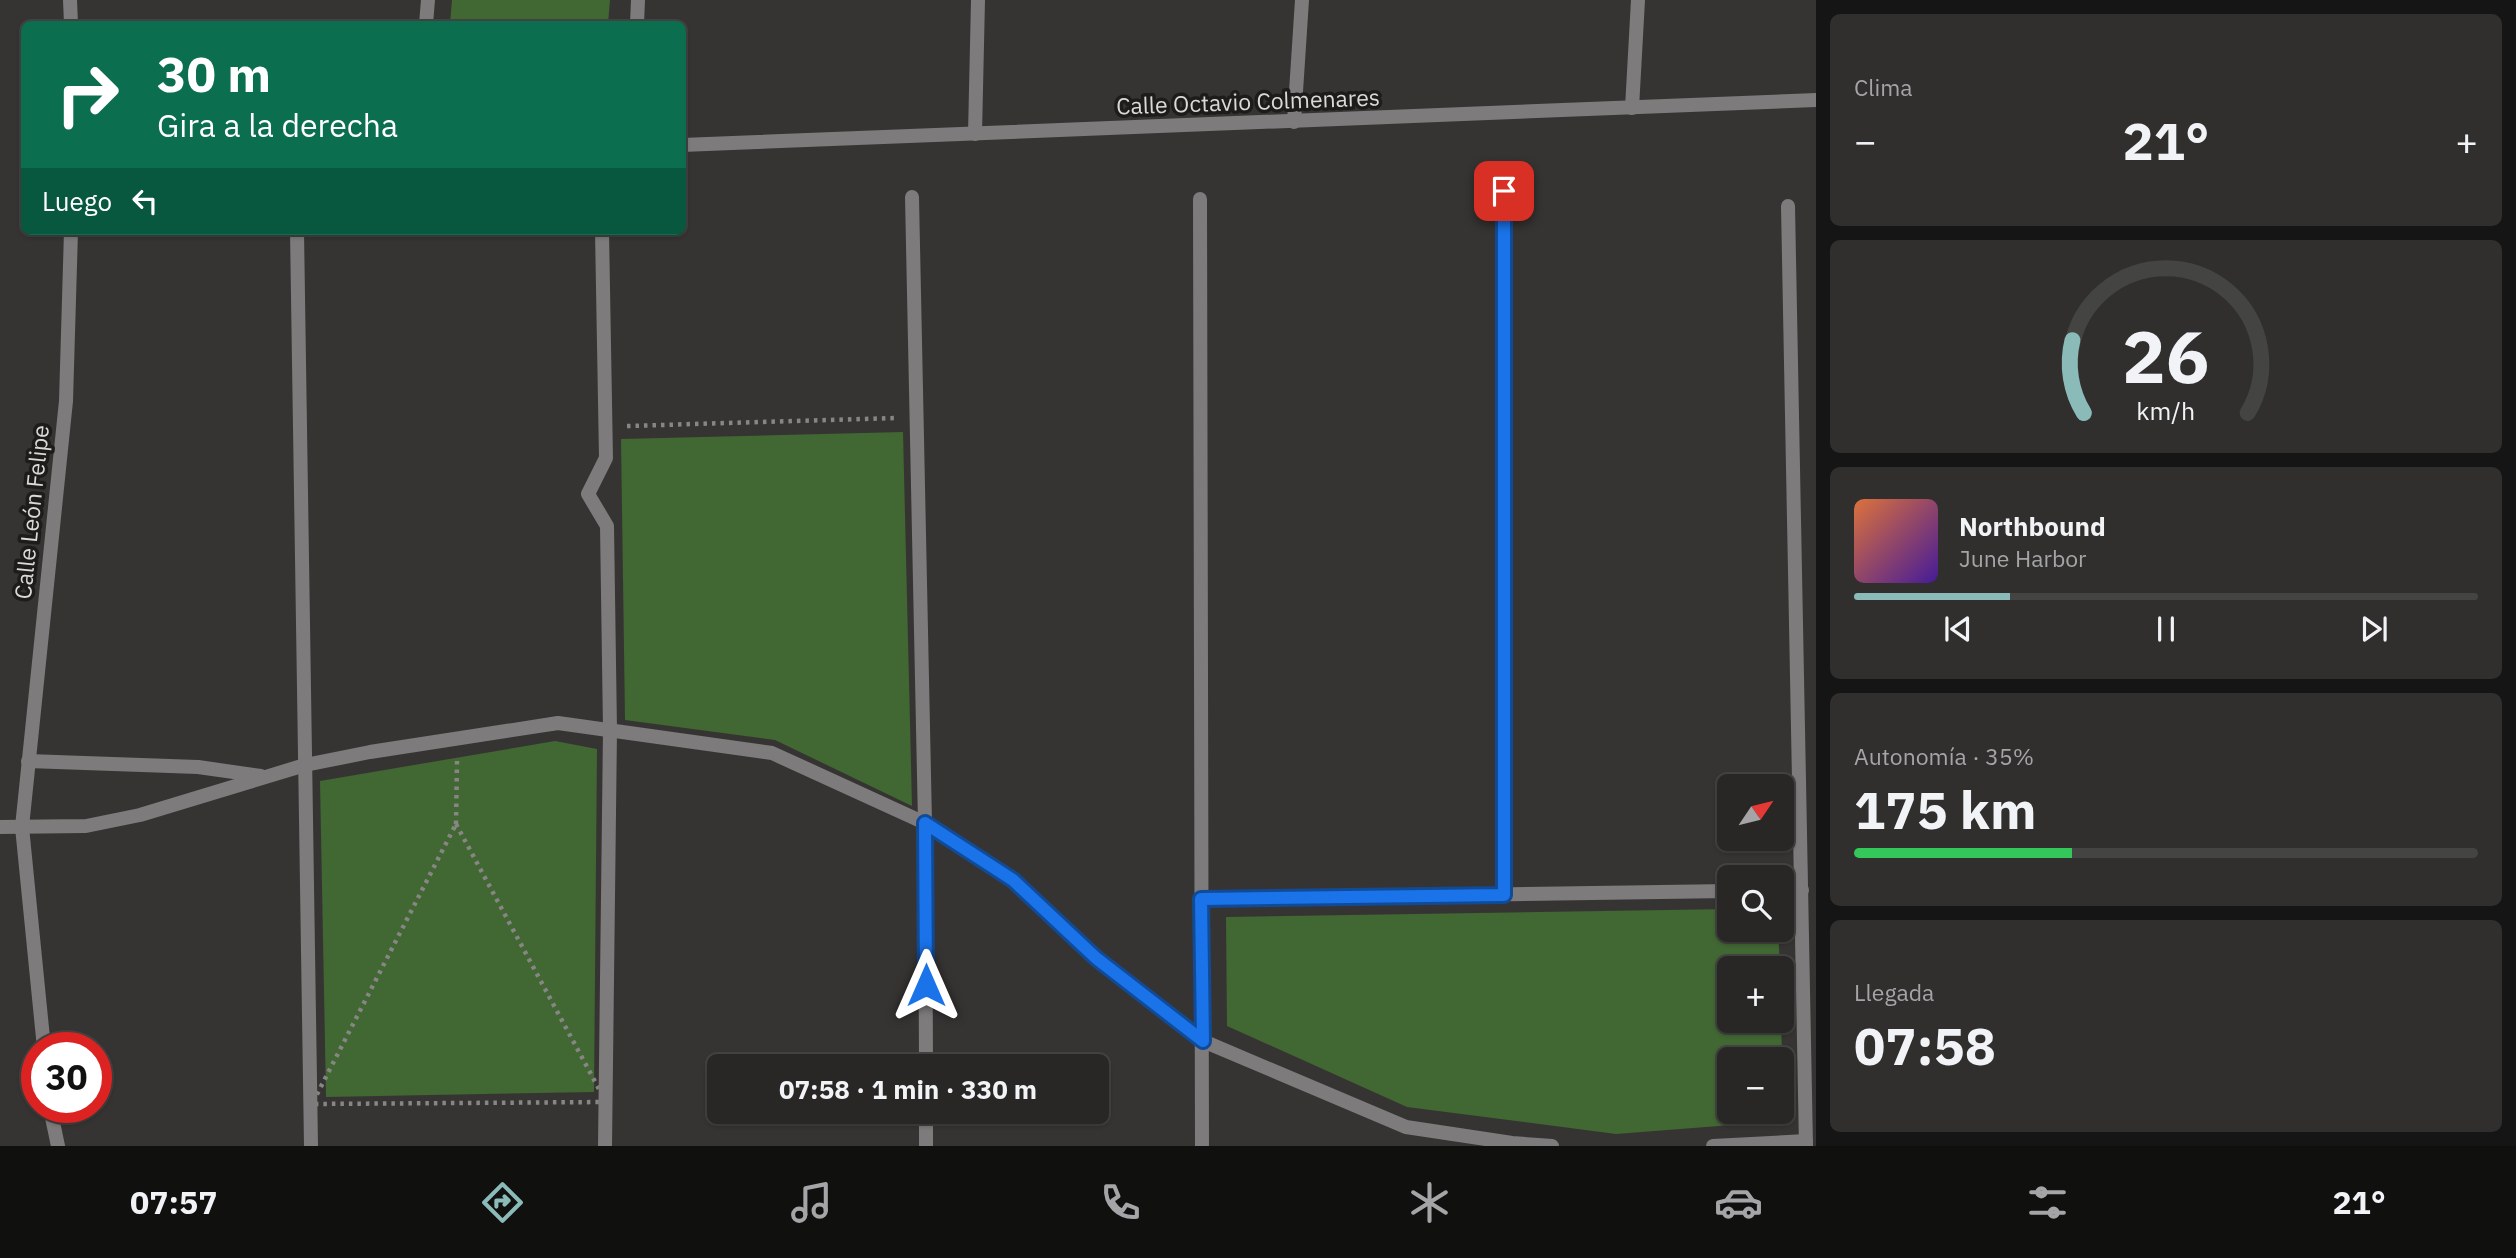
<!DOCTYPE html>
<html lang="es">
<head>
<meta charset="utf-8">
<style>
  body { margin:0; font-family:"IBM Plex Sans",sans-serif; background:#302f2e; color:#f1f3f6; height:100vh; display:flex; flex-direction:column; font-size:26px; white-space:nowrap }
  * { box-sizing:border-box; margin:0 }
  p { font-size:23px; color:#a5a5a7 }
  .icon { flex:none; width:38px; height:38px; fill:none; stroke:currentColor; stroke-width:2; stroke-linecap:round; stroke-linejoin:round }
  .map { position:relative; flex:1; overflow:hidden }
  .side { display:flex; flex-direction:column; gap:14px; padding:14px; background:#161515; width:700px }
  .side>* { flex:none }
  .guide { position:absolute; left:21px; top:21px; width:665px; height:214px; border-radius:10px; box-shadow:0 2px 5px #0004,0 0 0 2px #444443; background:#0b6e4f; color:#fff; overflow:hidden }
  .needle { width:46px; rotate:55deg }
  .buttons { position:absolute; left:1717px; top:774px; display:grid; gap:14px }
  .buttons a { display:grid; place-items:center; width:77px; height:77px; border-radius:10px; background:#282726; box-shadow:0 2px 5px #0004,0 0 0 2px #444443; font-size:35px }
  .speed { position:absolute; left:21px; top:1032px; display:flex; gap:14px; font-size:35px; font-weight:700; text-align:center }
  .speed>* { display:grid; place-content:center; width:91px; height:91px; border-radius:50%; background:#282726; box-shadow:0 2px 5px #0004,0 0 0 2px #444443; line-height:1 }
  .speed .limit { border:10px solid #d22; background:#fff; color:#111 }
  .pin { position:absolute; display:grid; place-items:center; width:60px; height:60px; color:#fff; margin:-30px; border-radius:14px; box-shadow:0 4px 10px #0006 }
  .me { position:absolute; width:77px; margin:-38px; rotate:0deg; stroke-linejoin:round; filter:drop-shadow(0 0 5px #0008) }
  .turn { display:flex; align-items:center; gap:24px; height:147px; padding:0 21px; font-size:32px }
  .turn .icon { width:91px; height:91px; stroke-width:2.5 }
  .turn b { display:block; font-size:49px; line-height:60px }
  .then { display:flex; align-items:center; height:66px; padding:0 21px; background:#0003; gap:14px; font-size:26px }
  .big { font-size:52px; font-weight:700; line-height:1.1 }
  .side .tile { flex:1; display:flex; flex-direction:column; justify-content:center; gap:10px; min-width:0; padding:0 24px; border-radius:10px; background:#302f2e }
  .side .dial { align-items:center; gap:0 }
  .dial svg { height:182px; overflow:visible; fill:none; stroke:#444443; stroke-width:7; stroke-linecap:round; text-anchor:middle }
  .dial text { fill:#f1f3f6; stroke:none }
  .song { display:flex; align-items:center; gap:21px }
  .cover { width:84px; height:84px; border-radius:10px; background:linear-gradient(135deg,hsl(20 70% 55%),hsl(260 70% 35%)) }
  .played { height:7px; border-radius:4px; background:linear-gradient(90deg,#8bbbb9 25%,#444443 25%) }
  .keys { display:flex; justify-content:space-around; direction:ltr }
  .heat { display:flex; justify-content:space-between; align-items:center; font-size:38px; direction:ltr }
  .charge { height:10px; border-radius:5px; background:linear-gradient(90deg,#34c759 35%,#444443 0) }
  .trip { position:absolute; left:707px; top:1054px; width:402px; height:70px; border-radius:10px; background:#282726; box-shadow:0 2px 5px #0004,0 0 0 2px #444443; font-weight:700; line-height:70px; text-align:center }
  .tabs { display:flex; height:112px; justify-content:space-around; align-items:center; background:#10100f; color:#a5a5a7 }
  .tabs .icon { width:49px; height:49px }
  .tabs .current { color:#8bbbb9 }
  .tabs b { font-size:32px; color:#f1f3f6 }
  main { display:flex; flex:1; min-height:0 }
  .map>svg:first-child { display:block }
</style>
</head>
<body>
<main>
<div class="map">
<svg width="1816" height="1146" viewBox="0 0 1816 1146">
  <rect width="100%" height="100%" fill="#363432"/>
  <!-- green -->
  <g fill="#416733" fill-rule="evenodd">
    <polygon points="452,0 610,0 608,24 450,24"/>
    <polygon points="903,432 912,806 775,740 625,720 621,439"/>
    <polygon points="555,741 597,749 594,1092 326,1097 320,781"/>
    <path d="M1729,909V929H1778L1780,968H1729V1020H1781L1784,1121L1616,1134L1407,1107L1227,1026L1226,917ZM1729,1059H1782V1111H1729Z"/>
  </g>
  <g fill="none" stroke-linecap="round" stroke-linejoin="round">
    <!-- path -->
    <g stroke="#888685" stroke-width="4.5" stroke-dasharray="3.5 5" stroke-linecap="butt">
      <polyline points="627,426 895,418"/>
      <polygon points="456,824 606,1102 312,1104"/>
      <polyline points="456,824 457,761"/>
    </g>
    <!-- street -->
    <g stroke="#7d7b7b" stroke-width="14">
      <polyline points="70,0 71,24"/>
      <polyline points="426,24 428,0"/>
      <polyline points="637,24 638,0"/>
      <polyline points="1632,108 1638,0"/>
      <polyline points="1294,122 1302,0"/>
      <polyline points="975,134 978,0"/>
      <polyline points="682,145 1816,100"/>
      <polyline points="912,197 925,823 926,1066"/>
      <polyline points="1200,199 1202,1146"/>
      <polyline points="1788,206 1806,1146"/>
      <polyline points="297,231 311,1146"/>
      <polyline points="602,231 606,458 588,494 607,526 610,730 605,1146"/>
      <polyline points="28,761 198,767 261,776"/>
      <polyline points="0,827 86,826 140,815 305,765 370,752 558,723 772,753 925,823 1013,880 1096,958 1203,1041 1406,1127 1512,1143 1552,1146"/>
      <polyline points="1782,890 1802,890"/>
      <polyline points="1504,895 1505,191"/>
      <polyline points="1201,899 1729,891"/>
      <polyline points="44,1048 22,827 66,401 71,231"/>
      <polyline points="50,1108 58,1146"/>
      <polyline points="926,1111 926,1146"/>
      <polyline points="1713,1146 1806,1141"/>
    </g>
  </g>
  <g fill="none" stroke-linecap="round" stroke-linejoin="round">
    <defs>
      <polyline id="route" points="926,985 925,823 1013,880 1096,958 1203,1041 1201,899 1504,895 1504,191"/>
    </defs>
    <!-- route casing -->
    <use href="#route" stroke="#114b97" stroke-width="18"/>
    <!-- route -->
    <use href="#route" stroke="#1a73e8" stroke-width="12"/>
  </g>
  <g text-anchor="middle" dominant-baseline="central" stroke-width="7" stroke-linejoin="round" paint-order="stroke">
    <!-- street labels -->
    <g font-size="23" fill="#dbd9d8" stroke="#1d1c1b">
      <text transform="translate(1248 101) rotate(-2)">Calle Octavio Colmenares</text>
      <text transform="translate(31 512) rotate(-84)">Calle León Felipe</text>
    </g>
  </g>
</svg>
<div class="buttons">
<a><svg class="needle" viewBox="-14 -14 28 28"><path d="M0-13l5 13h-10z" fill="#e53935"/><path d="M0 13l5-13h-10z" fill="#a5a5a7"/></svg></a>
<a><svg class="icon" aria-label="search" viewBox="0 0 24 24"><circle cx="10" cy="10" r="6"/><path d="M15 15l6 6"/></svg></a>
<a>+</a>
<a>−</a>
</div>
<div class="speed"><div class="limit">30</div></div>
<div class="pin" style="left:1504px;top:191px;background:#d93025"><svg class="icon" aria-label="arrive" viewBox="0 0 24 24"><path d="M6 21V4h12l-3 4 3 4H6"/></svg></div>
<svg class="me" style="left:926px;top:985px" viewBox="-20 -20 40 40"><path d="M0-17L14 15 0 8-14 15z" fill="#1a73e8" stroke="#fff" stroke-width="4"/></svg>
<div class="trip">07:58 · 1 min · 330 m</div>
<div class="guide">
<div class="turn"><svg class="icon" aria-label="right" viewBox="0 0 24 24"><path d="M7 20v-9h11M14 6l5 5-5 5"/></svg><div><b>30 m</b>Gira a la derecha</div></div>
<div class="then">Luego<svg class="icon" aria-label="left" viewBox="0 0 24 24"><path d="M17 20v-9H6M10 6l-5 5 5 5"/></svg></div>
</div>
</div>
<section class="side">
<div class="tile"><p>Clima</p>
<div class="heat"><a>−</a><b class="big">21°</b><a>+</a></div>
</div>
<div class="tile dial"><svg viewBox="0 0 100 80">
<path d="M14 69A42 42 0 1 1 86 69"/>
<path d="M14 69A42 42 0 0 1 9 37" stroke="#8bbbb9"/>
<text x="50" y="56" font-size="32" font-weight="700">26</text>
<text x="50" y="72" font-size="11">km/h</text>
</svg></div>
<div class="tile">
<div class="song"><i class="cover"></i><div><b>Northbound</b><p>June Harbor</p></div></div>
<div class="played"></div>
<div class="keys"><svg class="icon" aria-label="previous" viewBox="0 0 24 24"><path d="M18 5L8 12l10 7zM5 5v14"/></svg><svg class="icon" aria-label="pause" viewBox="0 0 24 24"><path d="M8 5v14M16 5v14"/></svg><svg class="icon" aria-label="next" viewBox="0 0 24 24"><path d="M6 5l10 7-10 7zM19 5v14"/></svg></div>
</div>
<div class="tile"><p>Autonomía · 35%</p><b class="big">175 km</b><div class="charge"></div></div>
<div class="tile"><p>Llegada</p><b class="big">07:58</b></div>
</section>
</main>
<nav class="tabs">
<b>07:57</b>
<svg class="icon current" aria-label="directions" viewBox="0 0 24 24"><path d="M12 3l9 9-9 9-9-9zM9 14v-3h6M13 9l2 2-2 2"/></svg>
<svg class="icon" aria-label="music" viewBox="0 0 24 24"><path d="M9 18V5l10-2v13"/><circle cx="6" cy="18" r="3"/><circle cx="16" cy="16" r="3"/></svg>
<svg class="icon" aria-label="phone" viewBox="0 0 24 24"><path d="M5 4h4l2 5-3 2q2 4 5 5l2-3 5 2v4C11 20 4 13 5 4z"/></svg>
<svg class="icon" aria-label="climate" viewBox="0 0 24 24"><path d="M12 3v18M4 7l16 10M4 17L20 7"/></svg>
<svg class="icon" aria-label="car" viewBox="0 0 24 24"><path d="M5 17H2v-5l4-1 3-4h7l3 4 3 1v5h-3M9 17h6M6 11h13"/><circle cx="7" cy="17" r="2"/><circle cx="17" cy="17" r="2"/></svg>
<svg class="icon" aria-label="filters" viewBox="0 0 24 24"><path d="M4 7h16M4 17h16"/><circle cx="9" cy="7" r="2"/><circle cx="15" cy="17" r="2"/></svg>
<b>21°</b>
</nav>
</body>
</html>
